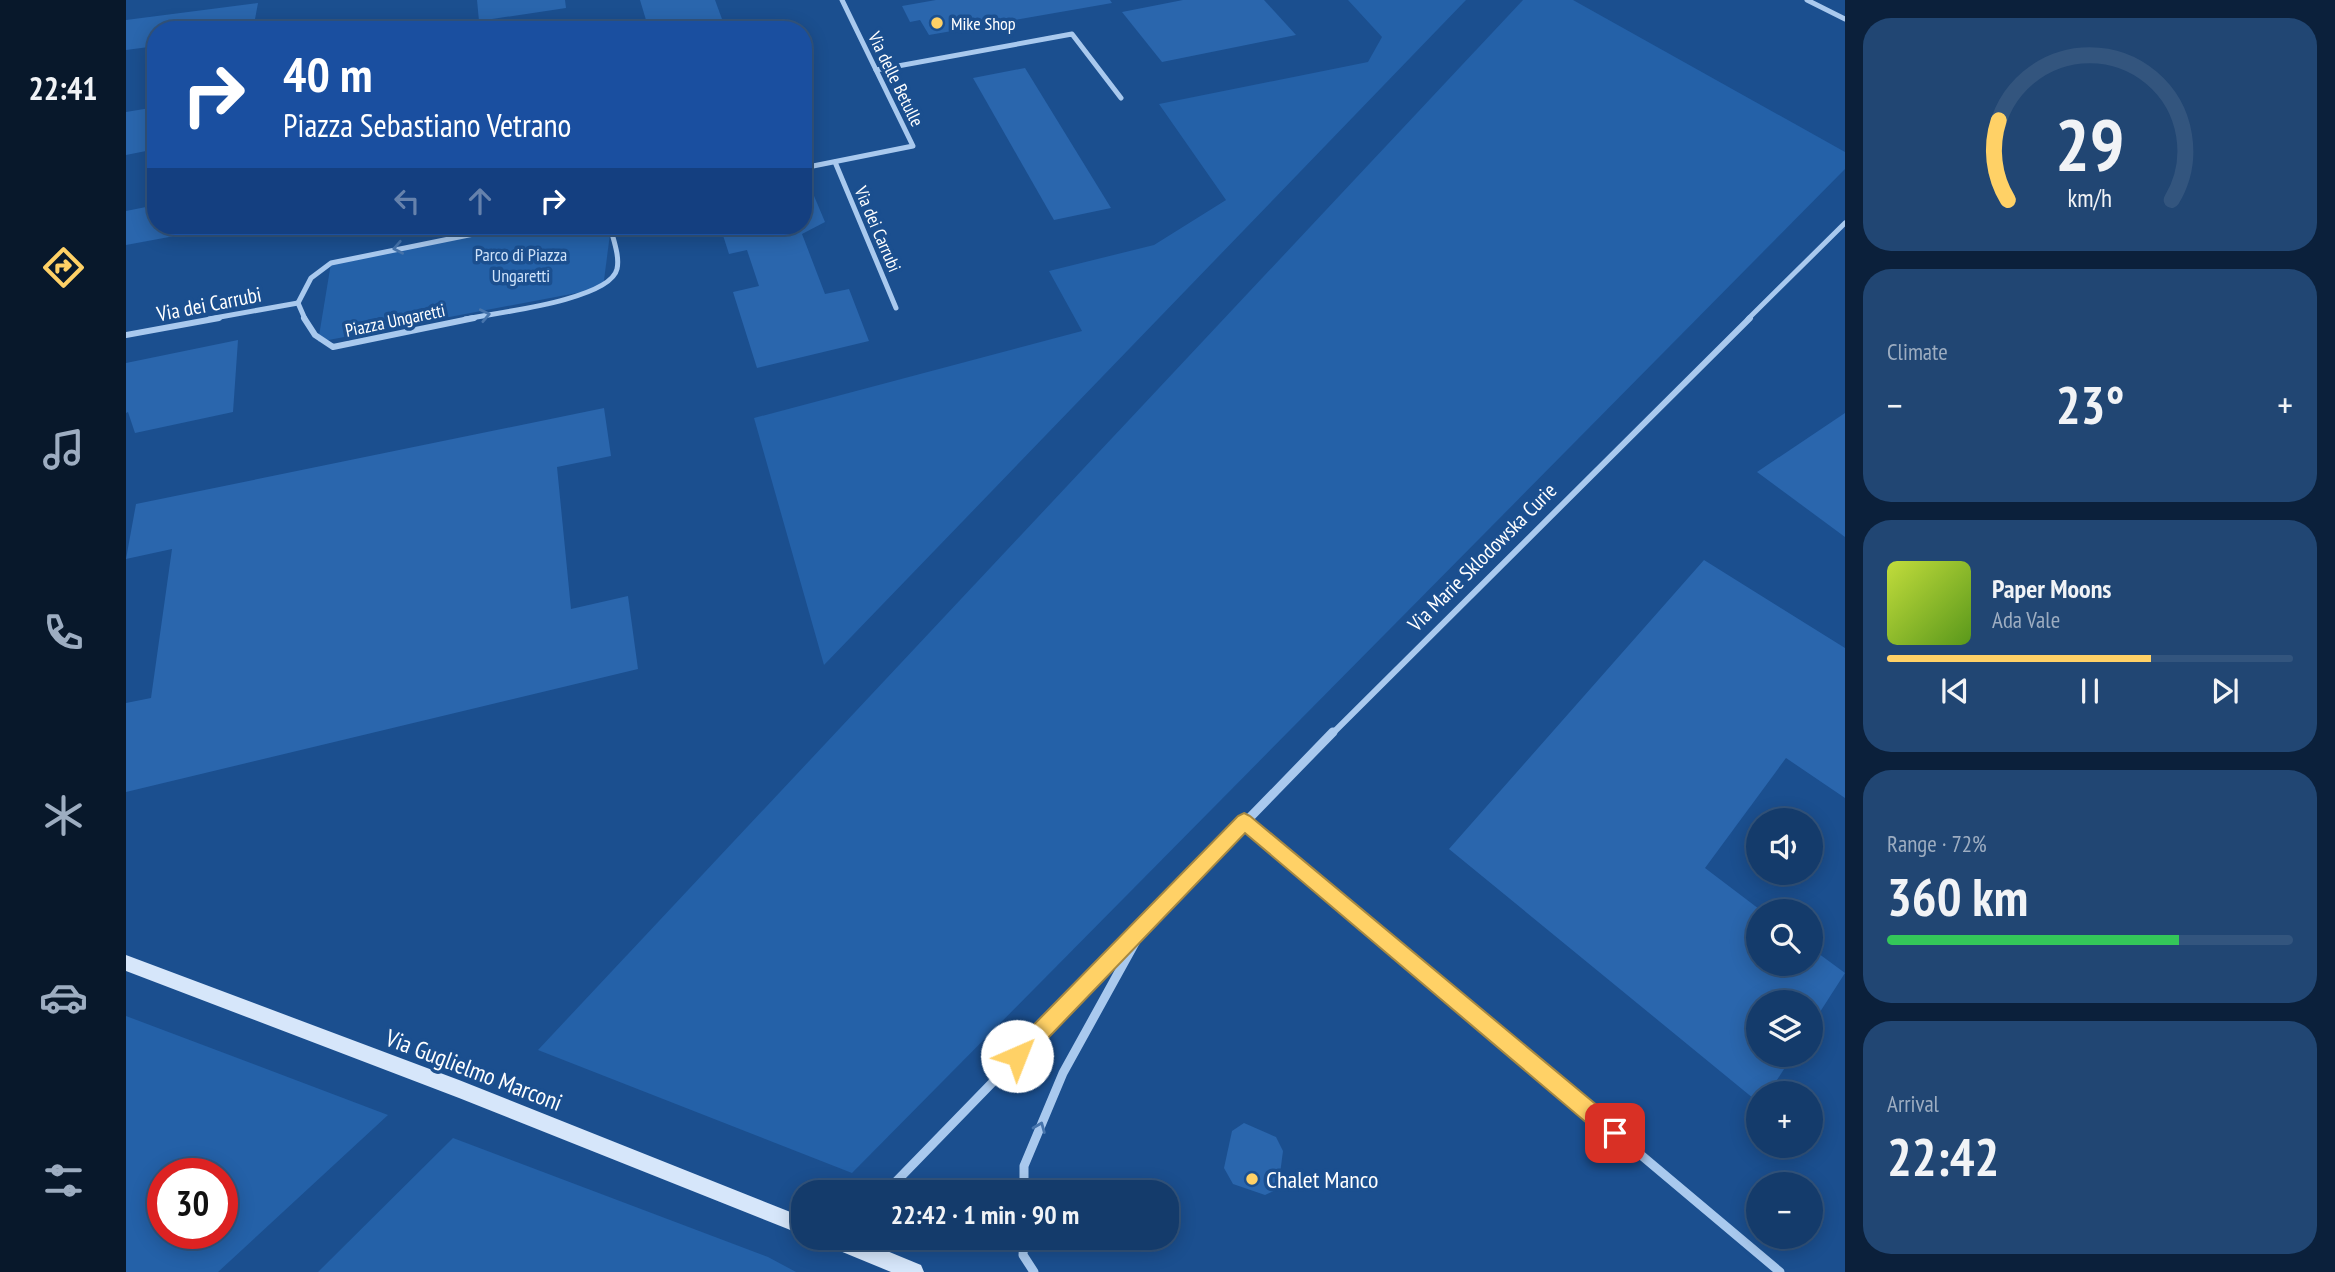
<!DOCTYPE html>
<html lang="en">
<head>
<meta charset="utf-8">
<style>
  body { margin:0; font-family:"PT Sans Narrow",sans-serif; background:#214673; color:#f1f3f6; height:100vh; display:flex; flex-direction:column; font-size:26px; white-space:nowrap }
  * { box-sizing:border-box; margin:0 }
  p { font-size:23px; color:#9dadc1 }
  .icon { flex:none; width:38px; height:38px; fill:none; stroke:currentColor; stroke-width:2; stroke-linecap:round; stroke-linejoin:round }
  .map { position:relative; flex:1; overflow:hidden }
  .details { display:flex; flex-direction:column; gap:18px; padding:18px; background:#0b203b; width:490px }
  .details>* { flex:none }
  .top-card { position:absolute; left:21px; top:21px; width:665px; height:214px; border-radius:28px; box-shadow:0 4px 18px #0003,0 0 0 2px #33557e; background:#1a4fa0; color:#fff; overflow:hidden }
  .controls { position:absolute; left:1620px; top:808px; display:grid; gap:14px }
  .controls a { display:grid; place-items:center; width:77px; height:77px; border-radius:50%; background:#143b6b; box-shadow:0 4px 18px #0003,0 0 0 2px #33557e; font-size:35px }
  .speed { position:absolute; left:21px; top:1158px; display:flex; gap:14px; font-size:35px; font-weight:700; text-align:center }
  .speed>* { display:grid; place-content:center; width:91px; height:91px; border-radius:50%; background:#143b6b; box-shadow:0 4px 18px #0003,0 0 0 2px #33557e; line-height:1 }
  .speed .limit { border:10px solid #d22; background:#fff; color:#111 }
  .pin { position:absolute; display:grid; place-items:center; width:60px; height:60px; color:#fff; margin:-30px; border-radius:14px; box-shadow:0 4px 10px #0006 }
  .me { position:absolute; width:77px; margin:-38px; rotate:44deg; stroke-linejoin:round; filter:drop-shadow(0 0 5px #0008) }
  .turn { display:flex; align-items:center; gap:24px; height:147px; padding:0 21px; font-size:32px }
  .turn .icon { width:91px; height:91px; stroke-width:2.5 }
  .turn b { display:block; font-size:49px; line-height:60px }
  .lanes { display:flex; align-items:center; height:66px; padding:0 21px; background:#0003; justify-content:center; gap:35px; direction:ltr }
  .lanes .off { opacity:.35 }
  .big { font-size:52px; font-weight:700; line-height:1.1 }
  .details .tile { flex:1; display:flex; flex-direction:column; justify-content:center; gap:10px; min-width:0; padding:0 24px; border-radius:28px; background:#214673 }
  .details .dial { align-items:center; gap:0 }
  .dial svg { height:182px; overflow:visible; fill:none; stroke:#33557e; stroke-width:7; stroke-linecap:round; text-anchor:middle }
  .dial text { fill:#f1f3f6; stroke:none }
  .song { display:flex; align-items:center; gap:21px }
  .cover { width:84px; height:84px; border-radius:10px; background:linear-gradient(135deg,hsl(70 70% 55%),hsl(90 70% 35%)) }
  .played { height:7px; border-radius:4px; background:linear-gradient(90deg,#ffd166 65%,#33557e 65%) }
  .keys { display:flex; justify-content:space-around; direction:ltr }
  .heat { display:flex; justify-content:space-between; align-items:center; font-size:38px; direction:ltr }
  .charge { height:10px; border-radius:5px; background:linear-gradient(90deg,#34c759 72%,#33557e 0) }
  .trip { position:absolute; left:665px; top:1180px; width:388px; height:70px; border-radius:28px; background:#143b6b; box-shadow:0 4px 18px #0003,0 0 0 2px #33557e; font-weight:700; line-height:70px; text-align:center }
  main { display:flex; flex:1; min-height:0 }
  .menu { display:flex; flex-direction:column; width:126px; justify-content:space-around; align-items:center; background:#08182b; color:#9dadc1 }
  .menu .icon { width:49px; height:49px }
  .menu .selected { color:#ffd166 }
  .menu b { font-size:32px; color:#f1f3f6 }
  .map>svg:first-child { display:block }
</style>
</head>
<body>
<main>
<nav class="menu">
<b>22:41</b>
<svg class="icon selected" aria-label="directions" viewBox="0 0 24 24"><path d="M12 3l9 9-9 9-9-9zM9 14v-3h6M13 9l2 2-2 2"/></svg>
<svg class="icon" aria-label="music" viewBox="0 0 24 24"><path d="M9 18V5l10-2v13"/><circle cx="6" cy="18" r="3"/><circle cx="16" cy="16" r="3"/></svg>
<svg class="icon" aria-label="phone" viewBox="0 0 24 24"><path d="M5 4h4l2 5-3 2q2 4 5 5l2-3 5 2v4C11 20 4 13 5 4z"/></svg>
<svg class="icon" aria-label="climate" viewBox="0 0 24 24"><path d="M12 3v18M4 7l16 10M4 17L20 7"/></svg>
<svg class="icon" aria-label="car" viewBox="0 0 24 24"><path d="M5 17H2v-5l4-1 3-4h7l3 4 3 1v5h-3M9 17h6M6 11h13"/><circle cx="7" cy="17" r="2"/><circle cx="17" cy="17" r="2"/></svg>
<svg class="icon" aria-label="filters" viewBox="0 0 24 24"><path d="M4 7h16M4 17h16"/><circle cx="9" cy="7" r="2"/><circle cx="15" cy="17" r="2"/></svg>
</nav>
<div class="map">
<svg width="1719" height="1272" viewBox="0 0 1719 1272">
  <rect width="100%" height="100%" fill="#1b4f8f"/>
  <!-- green -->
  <g fill="#2461a8" fill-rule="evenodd">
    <polygon points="1222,0 1340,0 698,665 628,418 956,331 923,271 1028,245 1100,200 1033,104 1242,62 1256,37"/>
    <polygon points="1397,0 1447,0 1719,152 1719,169 726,1173 412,1050"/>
    <polygon points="390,226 485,226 477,288 192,342 205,263"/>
    <path d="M0,1016L262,1115L92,1272H0ZM96,1174V1234H37V1174Z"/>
    <polygon points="327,1138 642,1257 670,1272 192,1272"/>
  </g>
  <!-- building -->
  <g fill="#2a66ad">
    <polygon points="351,0 439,0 440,8 353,21"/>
    <polygon points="514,0 589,0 600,30 523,30"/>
    <polygon points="810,0 984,0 986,3 803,35 794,20 784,22 776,6"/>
    <polygon points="1057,0 1138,0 1170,35 1036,62 996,12"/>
    <polygon points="132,3 127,30 30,30 30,46 0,50 0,20"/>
    <polygon points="899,68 985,208 928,220 847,78"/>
    <polygon points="30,107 30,149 0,155 0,112"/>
    <polygon points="683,184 699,222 676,234 699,294 723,289 743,341 631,368 607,292 633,286 621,250 603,254 594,226 677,226 677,185"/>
    <polygon points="30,205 30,226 97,227 0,245 0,211"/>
    <polygon points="112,340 107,412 9,433 2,412 0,413 0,363"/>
    <polygon points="478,408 485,456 431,467 445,609 502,596 512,669 0,792 0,703 25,698 46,549 0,559 10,504"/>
    <polygon points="1719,413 1719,537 1631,472"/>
    <polygon points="1578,560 1719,648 1719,798 1660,758 1579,868 1637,912 1633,912 1633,964 1685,964 1685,948 1719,973 1685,1026 1685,1003 1633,1003 1633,1055 1667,1055 1642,1094 1633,1094 1633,1103 1323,849"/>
    <polygon points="1118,1123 1150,1137 1157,1151 1152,1189 1139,1195 1107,1184 1098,1168 1106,1131"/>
  </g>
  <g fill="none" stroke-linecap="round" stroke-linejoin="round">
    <!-- street-far2 -->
    <g stroke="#a9c9ee" stroke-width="5">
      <polyline points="1681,0 1719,19"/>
      <polyline points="750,70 946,34 995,98"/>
      <polyline points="709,162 770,308"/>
      <polyline points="677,168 787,146 716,0"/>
      <polyline points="172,303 179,319"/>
      <polyline points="172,303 185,278 205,263 387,226"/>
      <polyline points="83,319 172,303"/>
      <path d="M339,319C369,313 484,300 491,269C494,256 487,239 484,226"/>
      <polyline points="1622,319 1719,223"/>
    </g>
    <!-- street-far1 -->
    <g stroke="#a9c9ee" stroke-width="6">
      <polyline points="178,318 189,335 207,347 348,318"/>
      <polyline points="0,335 93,318"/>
      <polyline points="1206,734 1624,318"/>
    </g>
    <!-- street -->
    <g stroke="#a9c9ee" stroke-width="9">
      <polyline points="1118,821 1654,1272"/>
      <polyline points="760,1192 1207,732"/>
      <polyline points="898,1192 898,1166 937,1073 1016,930"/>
      <polyline points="898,1237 897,1255 908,1272"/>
    </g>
    <!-- secondary -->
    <g fill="#d6e6fa" fill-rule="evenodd">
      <polygon points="0,955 333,1080 677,1217 677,1235 333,1098 0,971"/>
      <polygon points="695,1237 727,1237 795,1265 798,1272 765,1272 697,1244"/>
    </g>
  </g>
  <!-- one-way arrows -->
  <defs><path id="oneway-chevron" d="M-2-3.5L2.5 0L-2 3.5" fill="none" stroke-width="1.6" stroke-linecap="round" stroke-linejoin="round" transform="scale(1.75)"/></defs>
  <g stroke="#4674ac">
    <use href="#oneway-chevron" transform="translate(272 248) rotate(169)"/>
    <use href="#oneway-chevron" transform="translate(359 315) rotate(-12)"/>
    <use href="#oneway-chevron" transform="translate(914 1127) rotate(-68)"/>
  </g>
  <!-- route -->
  <polygon fill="#ffd166" stroke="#a68842" stroke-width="2" points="1118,813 1124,816 1496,1126 1499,1133 1496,1141 1489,1144 1482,1141 1119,833 898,1063 891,1066 884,1063 881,1056 884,1049 1112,816"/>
  <!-- markers -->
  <g fill="#ffd166" stroke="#1b4f8f" stroke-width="2.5">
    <circle cx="811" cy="23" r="7"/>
    <circle cx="1126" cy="1179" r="7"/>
  </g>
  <g text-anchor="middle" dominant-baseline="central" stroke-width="7" stroke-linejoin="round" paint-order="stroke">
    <!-- far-poi labels -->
    <g font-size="18" fill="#fff" stroke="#1b4f8f" text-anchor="start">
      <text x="825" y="23">Mike Shop</text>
    </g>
    <!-- far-street labels -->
    <g font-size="18" fill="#fff" stroke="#1b4f8f">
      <text transform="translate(770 79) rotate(64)">Via delle Betulle</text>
      <text transform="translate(752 229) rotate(67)">Via dei Carrubi</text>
      <text transform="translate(269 320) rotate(-12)">Piazza Ungaretti</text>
    </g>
    <!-- far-park labels -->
    <g font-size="18" fill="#cfe3fa" stroke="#1b4f8f">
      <text x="395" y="254">Parco di Piazza<tspan x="395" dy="21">Ungaretti</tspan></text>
    </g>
    <!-- street labels -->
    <g font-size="21" fill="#fff" stroke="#1b4f8f">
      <text transform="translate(83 304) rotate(-11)">Via dei Carrubi</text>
      <text transform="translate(1356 557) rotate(-45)">Via Marie Sklodowska Curie</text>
    </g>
    <!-- near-street labels -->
    <g font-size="24" fill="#fff" stroke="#1b4f8f">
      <text transform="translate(348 1070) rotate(21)">Via Guglielmo Marconi</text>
    </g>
    <!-- near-poi labels -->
    <g font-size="24" fill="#fff" stroke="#1b4f8f" text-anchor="start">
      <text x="1140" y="1179">Chalet Manco</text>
    </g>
  </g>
</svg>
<div class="controls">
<a><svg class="icon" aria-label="sound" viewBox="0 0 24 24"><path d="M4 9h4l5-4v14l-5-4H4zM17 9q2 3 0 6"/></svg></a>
<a><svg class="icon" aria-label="search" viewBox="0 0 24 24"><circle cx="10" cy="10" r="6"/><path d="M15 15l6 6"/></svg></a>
<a><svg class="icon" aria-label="layers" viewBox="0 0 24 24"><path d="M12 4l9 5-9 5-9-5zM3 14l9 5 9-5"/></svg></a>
<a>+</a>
<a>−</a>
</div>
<div class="speed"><div class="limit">30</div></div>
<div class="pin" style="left:1489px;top:1133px;background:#d93025"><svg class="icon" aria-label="arrive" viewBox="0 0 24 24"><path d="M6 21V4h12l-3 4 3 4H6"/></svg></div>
<svg class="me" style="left:891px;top:1056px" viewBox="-20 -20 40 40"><circle r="19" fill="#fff"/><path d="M0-13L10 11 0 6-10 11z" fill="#ffd166"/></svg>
<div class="trip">22:42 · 1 min · 90 m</div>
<div class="top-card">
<div class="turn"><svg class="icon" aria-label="right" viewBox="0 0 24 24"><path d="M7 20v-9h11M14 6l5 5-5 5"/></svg><div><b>40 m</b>Piazza Sebastiano Vetrano</div></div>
<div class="lanes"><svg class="icon off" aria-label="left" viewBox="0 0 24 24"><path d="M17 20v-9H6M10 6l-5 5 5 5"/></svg><svg class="icon off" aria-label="ahead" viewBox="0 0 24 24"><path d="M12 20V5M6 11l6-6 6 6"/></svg><svg class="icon" aria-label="right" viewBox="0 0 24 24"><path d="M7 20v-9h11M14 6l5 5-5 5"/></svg></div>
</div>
</div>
<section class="details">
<div class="tile dial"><svg viewBox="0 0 100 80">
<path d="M14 69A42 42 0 1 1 86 69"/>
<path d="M14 69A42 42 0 0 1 10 34" stroke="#ffd166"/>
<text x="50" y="56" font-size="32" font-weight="700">29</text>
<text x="50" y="72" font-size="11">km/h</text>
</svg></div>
<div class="tile"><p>Climate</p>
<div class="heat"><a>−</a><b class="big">23°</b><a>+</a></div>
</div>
<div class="tile">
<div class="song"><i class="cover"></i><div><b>Paper Moons</b><p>Ada Vale</p></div></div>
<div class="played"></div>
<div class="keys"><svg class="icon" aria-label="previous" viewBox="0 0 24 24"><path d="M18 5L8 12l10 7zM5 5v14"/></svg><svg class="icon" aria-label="pause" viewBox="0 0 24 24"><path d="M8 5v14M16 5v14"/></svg><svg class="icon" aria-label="next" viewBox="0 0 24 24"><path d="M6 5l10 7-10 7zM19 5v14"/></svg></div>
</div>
<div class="tile"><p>Range · 72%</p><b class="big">360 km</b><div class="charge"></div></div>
<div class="tile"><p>Arrival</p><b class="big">22:42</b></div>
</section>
</main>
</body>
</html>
